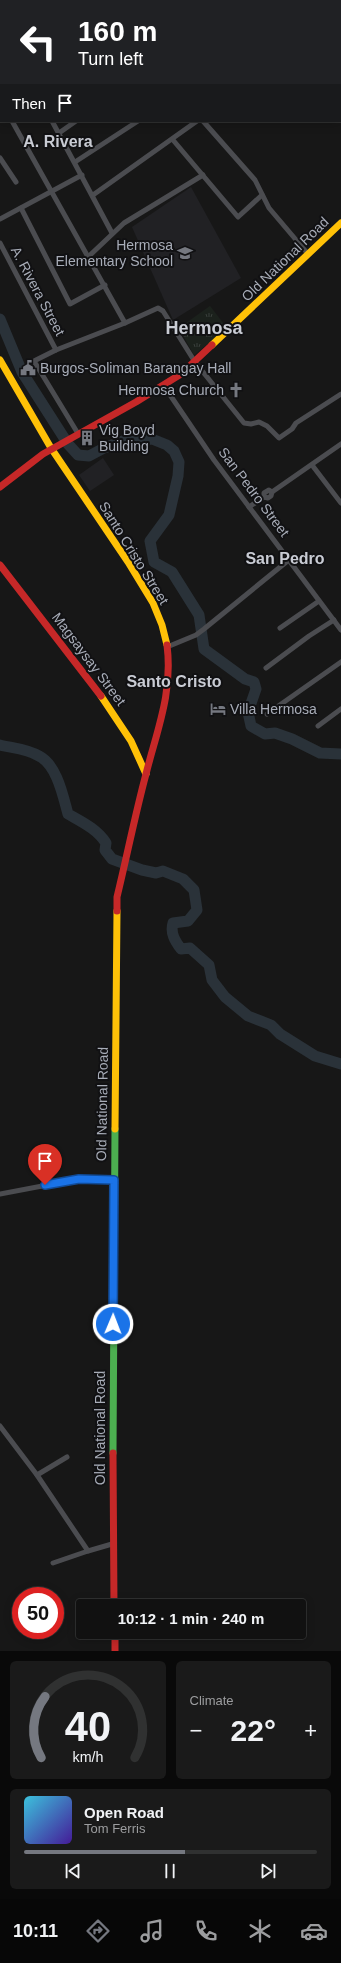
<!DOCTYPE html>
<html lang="en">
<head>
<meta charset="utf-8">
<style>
  body { margin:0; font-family:Helvetica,sans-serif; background:#1a1a1a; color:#f1f3f6; height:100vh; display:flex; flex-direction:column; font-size:15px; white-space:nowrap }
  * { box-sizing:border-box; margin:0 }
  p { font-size:13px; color:#9c9d9f }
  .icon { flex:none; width:22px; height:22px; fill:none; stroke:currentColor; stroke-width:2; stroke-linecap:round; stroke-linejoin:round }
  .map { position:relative; height:1651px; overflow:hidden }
  .drawer { display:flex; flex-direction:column; gap:10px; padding:10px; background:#090909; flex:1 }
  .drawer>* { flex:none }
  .guide { position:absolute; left:0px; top:0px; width:341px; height:122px; box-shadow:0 2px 10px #0003,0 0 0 1px #303131; background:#202124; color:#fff; overflow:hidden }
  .speed { position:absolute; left:12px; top:1587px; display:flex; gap:8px; font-size:20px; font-weight:700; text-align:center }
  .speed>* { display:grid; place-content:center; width:52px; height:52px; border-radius:50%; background:#111; box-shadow:0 2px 10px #0003,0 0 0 1px #303131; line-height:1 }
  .speed .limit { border:6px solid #d22; background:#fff; color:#111 }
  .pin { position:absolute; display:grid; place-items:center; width:34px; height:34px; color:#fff; margin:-41px -17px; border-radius:50% 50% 50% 0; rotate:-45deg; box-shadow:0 0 4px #0007 }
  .pin .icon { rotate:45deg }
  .me { position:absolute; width:44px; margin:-22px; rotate:1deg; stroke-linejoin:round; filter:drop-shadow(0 0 3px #0008) }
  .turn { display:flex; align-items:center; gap:14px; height:84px; padding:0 12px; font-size:18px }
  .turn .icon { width:52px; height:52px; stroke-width:2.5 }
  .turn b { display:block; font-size:28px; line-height:34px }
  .then { display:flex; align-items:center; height:38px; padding:0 12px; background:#0003; gap:8px; font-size:15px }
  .big { font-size:30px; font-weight:700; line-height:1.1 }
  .drawer .tile { flex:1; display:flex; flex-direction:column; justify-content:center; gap:6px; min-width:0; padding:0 14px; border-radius:6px; background:#1a1a1a }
  .drawer .dial { align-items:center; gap:0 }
  .dial svg { height:104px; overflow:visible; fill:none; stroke:#303131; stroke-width:7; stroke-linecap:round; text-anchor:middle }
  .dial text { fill:#f1f3f6; stroke:none }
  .song { display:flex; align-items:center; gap:12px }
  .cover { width:48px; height:48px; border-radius:6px; background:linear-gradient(135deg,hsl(190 70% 55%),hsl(260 70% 35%)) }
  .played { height:4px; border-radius:2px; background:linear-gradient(90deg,#757880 55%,#303131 55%) }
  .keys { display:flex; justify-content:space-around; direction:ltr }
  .heat { display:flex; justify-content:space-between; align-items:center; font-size:22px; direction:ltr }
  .drawer .tiles { flex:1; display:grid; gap:10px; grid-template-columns:1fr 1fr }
  .tile:last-child { grid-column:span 2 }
  .trip { position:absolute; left:76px; top:1599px; width:230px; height:40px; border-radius:4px; background:#111; box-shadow:0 2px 10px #0003,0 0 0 1px #303131; font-weight:700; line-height:40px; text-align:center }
  .dock { display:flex; height:64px; justify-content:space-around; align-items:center; background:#070707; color:#9c9d9f }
  .dock .icon { width:28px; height:28px }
  .dock .current { color:#757880 }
  .dock b { font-size:18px; color:#f1f3f6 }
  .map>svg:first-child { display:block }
</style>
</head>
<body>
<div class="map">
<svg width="341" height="1651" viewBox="0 0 341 1651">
  <defs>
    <pattern id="park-tufts" width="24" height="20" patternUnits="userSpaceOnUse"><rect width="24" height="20" fill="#1b211c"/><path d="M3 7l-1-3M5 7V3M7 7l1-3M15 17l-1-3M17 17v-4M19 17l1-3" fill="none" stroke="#393f3b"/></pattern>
  </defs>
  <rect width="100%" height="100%" fill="#171717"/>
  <!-- built -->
  <g fill="#212124">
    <polygon points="191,187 241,278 173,320 132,227"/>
    <polygon points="103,458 114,475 90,491 79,475"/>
  </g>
  <!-- park -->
  <polygon fill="url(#park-tufts)" points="210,306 227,328 194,355 179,328"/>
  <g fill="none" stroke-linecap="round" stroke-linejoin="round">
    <!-- river -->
    <g stroke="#2a3239" stroke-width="11">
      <polyline points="303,0 303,1"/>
      <polyline points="340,60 341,62"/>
      <polyline points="0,319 22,372 68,444 78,455 89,456 104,448 123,441 130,442 152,439 167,445 174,451 179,462 178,476 169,515 150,541 154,562 172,572 199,615 204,649 245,679 254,682 256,689 248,712 251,726 265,734 275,733 292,739 320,753 341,754"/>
      <path d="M0,745C13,748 28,749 39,756C57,765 63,796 68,814C82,822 97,829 106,843L105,850L112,859L142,870L156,873L163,871L183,879L194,890L197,910L188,921L173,923C170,933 175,941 181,949L190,948L209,965L212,980L225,997L248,1016L271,1025L280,1034L315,1056L341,1064"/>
    </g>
    <!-- street -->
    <g stroke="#4b4c50" stroke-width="5">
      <polyline points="322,0 322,1"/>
      <polyline points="340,28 341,30"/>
      <polyline points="0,56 1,56"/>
      <polyline points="0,99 1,101"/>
      <polyline points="12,121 125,323"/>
      <polyline points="52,121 112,233"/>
      <polyline points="203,121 255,180 269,208 308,254"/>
      <polyline points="59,133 76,121"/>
      <polyline points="173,140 238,217 262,195"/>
      <polyline points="0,158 16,182"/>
      <polyline points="75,162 138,121"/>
      <polyline points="93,195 197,121"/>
      <polyline points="21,208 70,304 105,285"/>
      <polyline points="0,219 82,175"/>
      <polyline points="0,243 56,350"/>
      <polyline points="88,257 124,223 203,175"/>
      <polyline points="164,386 214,460 341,630"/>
      <polyline points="77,432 34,361 56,350 125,323 158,308 163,311 195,362 244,423 251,424 259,422 267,426 279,438 292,429 296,423 341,394"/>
      <polyline points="312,465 341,503"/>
      <polyline points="264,497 268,498 271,496 272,492"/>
      <polyline points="249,507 264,497 264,493 269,490 272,492 341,444"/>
      <polyline points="280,628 319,601"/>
      <polyline points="167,647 196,635 204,629 290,559"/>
      <polyline points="266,668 309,636 334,620"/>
      <polyline points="267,714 341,662"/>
      <polyline points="318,726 341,709"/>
      <polyline points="0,1194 79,1179 114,1181"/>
      <polyline points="0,1426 37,1475 88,1551 112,1544"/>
      <polyline points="37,1475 67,1457"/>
      <polyline points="53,1563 88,1551"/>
    </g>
    <!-- fast -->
    <polyline stroke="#4caf50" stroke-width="7" points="113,1453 115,1129"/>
    <!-- slow -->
    <g stroke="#ffc107" stroke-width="7">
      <polyline points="212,345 341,223"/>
      <polyline points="0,360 51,448 128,562 153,603 162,625 167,645"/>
      <polyline points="101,696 131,741 146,774"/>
      <polyline points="115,1129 117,911"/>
    </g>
    <!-- jam -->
    <g stroke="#c62828" stroke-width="7">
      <polyline points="0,487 43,454 136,402 181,374 212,345"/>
      <polyline points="0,565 101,696"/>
      <path d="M117,911V897C127,856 135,815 146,774C157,730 173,693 167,645"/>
      <polyline points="113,1453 114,1606"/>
      <polyline points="115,1632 115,1651"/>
    </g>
  </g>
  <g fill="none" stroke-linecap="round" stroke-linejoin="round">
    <defs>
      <polyline id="route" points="45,1185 79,1179 114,1180 113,1324"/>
    </defs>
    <!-- route casing -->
    <use href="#route" stroke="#114b97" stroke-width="10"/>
    <!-- route -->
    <use href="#route" stroke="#1a73e8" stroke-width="7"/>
  </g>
  <!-- icons -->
  <defs>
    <symbol id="school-bare" viewBox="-9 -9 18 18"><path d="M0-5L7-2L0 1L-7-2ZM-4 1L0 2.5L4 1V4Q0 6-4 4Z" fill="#757880" stroke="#111113" stroke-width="2.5" paint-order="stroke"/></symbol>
    <symbol id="civic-bare" viewBox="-9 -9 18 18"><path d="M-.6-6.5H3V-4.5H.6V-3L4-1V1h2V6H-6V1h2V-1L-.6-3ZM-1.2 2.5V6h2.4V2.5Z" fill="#757880" stroke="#111113" stroke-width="2.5" paint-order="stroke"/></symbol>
    <symbol id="church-bare" viewBox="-9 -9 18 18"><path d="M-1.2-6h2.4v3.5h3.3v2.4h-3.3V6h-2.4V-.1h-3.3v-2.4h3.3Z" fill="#757880" stroke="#111113" stroke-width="2.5" paint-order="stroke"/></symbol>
    <symbol id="building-bare" viewBox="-9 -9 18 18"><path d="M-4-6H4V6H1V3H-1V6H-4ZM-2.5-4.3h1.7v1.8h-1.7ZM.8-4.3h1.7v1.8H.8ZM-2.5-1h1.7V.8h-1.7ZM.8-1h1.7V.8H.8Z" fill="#757880" stroke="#111113" stroke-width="2.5" paint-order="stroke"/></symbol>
    <symbol id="hotel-bare" viewBox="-9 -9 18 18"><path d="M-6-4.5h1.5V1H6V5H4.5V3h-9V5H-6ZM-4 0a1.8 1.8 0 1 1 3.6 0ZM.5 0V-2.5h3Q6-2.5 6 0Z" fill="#757880" stroke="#111113" stroke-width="2.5" paint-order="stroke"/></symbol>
  </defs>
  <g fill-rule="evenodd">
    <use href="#school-bare" x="174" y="242" width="22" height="22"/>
    <use href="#civic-bare" x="17" y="357" width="22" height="22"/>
    <use href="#church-bare" x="225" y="379" width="22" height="22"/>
    <use href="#building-bare" x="76" y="427" width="22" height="22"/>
    <use href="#hotel-bare" x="207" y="698" width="22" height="22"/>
  </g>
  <g text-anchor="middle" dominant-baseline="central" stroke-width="4" stroke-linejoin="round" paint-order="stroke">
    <!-- poi labels -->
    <g font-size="14" fill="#a8adb8" stroke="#111113" text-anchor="start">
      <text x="173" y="245" text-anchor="end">Hermosa<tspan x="173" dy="16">Elementary School</tspan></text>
      <text x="40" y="368">Burgos-Soliman Barangay Hall</text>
      <text x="224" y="390" text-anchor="end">Hermosa Church</text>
      <text x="99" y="430">Vig Boyd<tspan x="99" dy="16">Building</tspan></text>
      <text x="230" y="709">Villa Hermosa</text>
    </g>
    <!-- street labels -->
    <g font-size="14" fill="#a8adb8" stroke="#111113">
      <text transform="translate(285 259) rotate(-44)">Old National Road</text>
      <text transform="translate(38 291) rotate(62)">A. Rivera Street</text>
      <text transform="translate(254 492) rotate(53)">San Pedro Street</text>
      <text transform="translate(134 553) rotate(58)">Santo Cristo Street</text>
      <text transform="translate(89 659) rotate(53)">Magsaysay Street</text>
      <text transform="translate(102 1104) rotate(-89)">Old National Road</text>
      <text transform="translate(100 1428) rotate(-90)">Old National Road</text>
    </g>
    <!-- quarter labels -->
    <g font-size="16" font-weight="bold" fill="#c9ccd4" stroke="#111113">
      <text x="58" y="141">A. Rivera</text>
      <text x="285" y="558">San Pedro</text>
      <text x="174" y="681">Santo Cristo</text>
    </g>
    <!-- district labels -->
    <g font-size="18" font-weight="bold" fill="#c9ccd4" stroke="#111113">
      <text x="204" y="328">Hermosa</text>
    </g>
  </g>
</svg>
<div class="speed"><div class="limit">50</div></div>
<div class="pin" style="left:45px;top:1185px;background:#d93025"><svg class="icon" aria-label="arrive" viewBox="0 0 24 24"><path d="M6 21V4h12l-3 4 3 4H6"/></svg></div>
<svg class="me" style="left:113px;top:1324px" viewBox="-20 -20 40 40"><circle r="17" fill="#1a73e8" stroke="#fff" stroke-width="3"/><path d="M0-11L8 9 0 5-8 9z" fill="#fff"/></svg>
<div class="trip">10:12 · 1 min · 240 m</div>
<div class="guide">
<div class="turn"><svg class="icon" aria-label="left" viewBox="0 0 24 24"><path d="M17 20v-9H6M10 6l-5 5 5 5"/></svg><div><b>160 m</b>Turn left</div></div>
<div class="then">Then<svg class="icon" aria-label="arrive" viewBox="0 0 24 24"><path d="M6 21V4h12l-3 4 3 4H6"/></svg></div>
</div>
</div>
<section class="drawer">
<div class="tiles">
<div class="tile dial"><svg viewBox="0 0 100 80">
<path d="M14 69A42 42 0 1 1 86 69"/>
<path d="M14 69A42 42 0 0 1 17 22" stroke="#757880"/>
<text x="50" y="56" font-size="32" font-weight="700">40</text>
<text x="50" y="72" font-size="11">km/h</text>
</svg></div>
<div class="tile"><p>Climate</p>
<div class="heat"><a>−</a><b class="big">22°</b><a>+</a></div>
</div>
<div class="tile">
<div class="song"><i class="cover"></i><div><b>Open Road</b><p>Tom Ferris</p></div></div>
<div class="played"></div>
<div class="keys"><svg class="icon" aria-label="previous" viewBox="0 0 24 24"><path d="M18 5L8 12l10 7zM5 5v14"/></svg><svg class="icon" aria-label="pause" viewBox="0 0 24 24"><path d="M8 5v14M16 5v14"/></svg><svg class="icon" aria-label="next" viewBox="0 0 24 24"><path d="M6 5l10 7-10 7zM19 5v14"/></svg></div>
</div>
</div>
</section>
<nav class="dock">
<b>10:11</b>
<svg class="icon current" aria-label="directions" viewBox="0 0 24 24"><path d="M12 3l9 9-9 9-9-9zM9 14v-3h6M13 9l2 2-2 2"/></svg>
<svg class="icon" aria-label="music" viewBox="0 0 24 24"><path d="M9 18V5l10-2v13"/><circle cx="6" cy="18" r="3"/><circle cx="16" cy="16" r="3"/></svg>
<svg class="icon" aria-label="phone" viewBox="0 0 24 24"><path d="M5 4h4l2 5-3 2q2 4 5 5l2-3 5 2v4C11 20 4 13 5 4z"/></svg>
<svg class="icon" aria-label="climate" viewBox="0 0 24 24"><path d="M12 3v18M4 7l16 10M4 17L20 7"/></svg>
<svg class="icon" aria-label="car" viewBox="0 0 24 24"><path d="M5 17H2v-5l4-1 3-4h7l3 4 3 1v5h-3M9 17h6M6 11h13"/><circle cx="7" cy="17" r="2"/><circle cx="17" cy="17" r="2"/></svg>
</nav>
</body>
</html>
